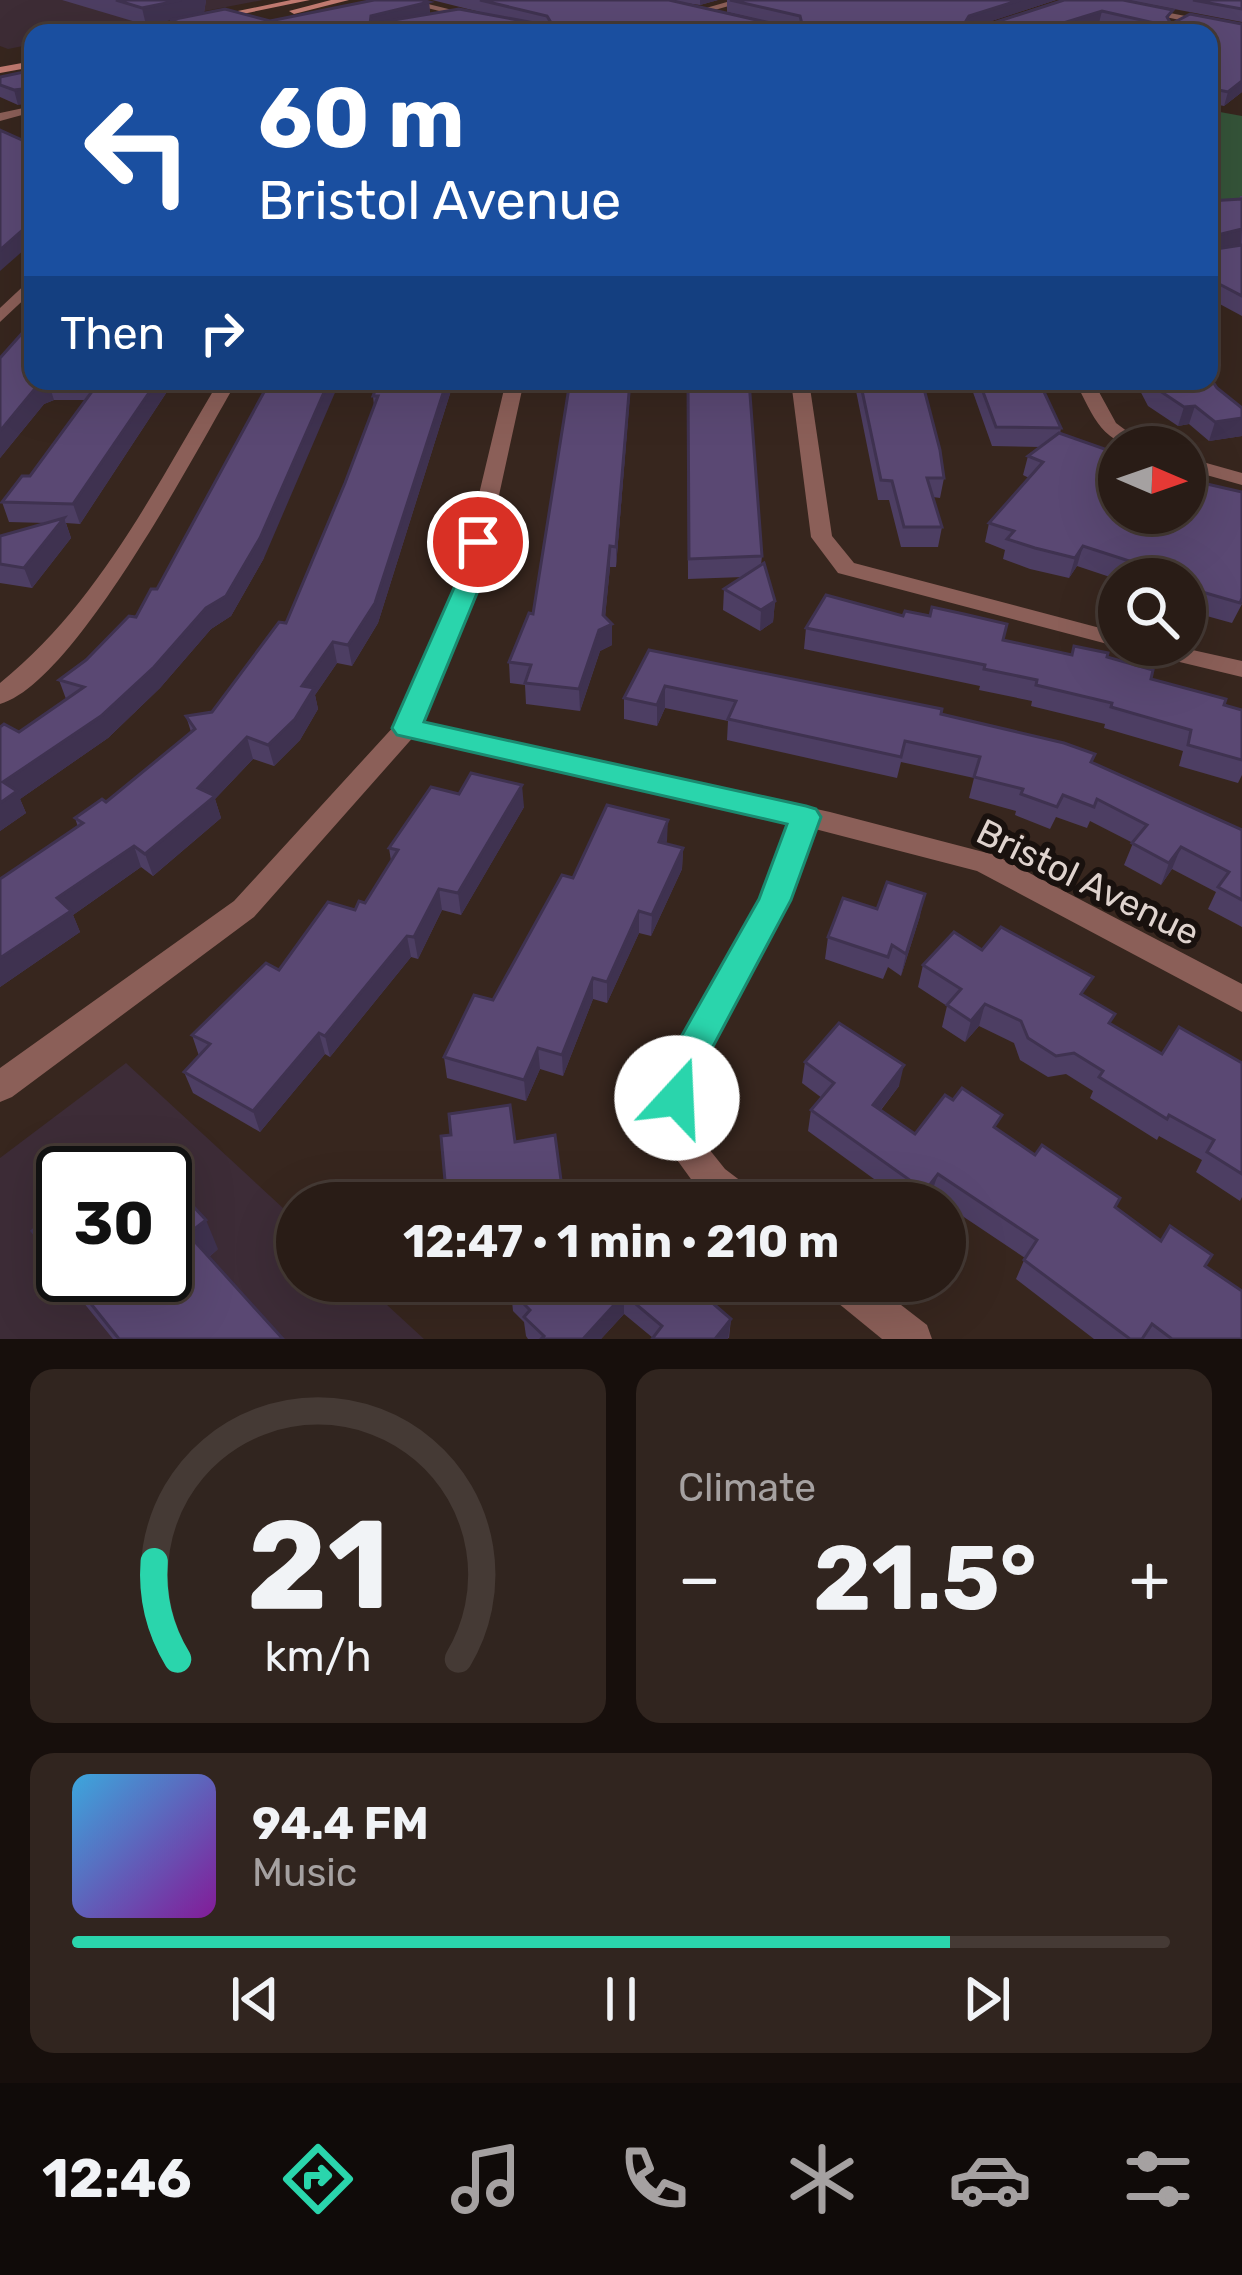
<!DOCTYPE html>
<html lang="en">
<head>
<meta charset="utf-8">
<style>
  body { margin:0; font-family:Rubik,sans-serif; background:#31251f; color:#f1f3f6; height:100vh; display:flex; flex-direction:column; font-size:45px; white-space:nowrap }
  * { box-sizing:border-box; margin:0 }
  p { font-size:39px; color:#a5a1a1 }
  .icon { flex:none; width:66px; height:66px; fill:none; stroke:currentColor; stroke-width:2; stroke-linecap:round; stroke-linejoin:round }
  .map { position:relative; height:1339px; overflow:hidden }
  .drawer { display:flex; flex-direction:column; gap:30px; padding:30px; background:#170f0c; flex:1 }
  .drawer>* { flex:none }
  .guide { position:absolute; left:24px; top:24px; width:1194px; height:366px; border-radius:24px; box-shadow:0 12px 48px #0002,0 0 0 3px #453a35; background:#1a4fa0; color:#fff; overflow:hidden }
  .needle { width:78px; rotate:92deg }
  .tools { position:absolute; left:1098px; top:426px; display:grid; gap:24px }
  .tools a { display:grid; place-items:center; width:108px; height:108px; border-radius:50%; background:#291c16; box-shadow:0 12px 48px #0002,0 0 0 3px #453a35; font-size:60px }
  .speed { position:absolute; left:36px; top:1146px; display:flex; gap:24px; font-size:60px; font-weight:700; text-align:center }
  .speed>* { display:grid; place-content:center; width:156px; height:156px; border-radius:50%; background:#291c16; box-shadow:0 12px 48px #0002,0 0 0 3px #453a35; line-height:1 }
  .speed .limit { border:6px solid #111; border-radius:18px; background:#fff; color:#111 }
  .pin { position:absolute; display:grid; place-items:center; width:102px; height:102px; color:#fff; margin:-51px; border:6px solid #fff; border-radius:50%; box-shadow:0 3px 12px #0007 }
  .me { position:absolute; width:132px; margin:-66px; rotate:20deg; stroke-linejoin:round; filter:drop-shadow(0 0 9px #0008) }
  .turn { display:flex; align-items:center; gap:42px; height:252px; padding:0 36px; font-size:54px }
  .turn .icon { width:156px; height:156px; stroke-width:2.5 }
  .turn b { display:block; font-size:84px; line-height:102px }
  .then { display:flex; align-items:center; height:114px; padding:0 36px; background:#0003; gap:24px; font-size:45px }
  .big { font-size:90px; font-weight:700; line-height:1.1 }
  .drawer .widget { flex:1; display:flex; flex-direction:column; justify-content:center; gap:18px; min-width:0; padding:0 42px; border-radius:24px; background:#31251f }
  .drawer .dial { align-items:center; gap:0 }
  .dial svg { height:312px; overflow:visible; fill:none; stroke:#453a35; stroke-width:7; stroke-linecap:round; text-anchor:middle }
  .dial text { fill:#f1f3f6; stroke:none }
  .song { display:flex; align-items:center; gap:36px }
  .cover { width:144px; height:144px; border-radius:18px; background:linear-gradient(135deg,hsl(200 70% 55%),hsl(290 70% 35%)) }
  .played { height:12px; border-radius:6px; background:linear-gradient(90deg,#2ad5ac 80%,#453a35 80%) }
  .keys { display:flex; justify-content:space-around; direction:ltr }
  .heat { display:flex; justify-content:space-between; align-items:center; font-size:66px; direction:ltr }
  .drawer .tiles { flex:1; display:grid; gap:30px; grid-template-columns:1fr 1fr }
  .widget:last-child { grid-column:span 2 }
  .trip { position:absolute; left:276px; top:1182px; width:690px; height:120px; border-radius:60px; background:#291c16; box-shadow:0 12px 48px #0002,0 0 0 3px #453a35; font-weight:700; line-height:120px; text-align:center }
  .menu { display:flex; height:192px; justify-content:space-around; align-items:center; background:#100b09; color:#a5a1a1 }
  .menu .icon { width:84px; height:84px }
  .menu .selected { color:#2ad5ac }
  .menu b { font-size:54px; color:#f1f3f6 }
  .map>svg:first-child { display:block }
</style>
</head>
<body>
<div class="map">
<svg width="1242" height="1339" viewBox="0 0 1242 1339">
  <rect width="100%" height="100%" fill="#37261e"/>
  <!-- commercial -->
  <path fill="#3d2c37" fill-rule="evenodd" d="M126,1063L297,1221V1281H361L424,1339H0V1158ZM63,1173H165V1275H63Z"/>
  <!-- education -->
  <polygon fill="#3d2c35" points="0,0 263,0 90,33 33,33 33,44 8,49 0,46"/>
  <!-- green -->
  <polygon fill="#355439" points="1209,110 1242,116 1242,205 1209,205"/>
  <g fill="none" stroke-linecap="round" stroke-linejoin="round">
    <!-- minor -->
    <g fill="#8b5f58" fill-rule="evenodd">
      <polygon points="395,0 412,0 546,33 528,33"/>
      <polygon points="734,0 750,0 697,15 692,12"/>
      <polygon points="1084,0 1103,0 1242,27 1242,33"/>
      <polygon points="33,106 33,112 0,121 0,113"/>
      <polygon points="33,277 33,291 0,322 0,308"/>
      <path d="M219,381H237C196,451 75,683 0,704V683C98,604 155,488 219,381Z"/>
      <polygon points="791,381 809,381 832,536 854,563 1119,633 1119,645 1170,645 1242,661 1242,677 1138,652 1127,645 1119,647 838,573 811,537"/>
      <path d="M1075,381H1093L1116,423L1148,447C1102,447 1094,417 1075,381Z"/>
      <polygon points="1185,457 1242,473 1242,485 1185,469"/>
      <polygon points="407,719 830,812 995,855 1242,984 1242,1012 977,871 815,829 790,900 699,1069 689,1124 725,1169 754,1191 759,1203 713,1203 701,1193 654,1128 667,1067 761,898 790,823 398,734 394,728"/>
      <polygon points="821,1281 870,1281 927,1325 932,1339 882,1339 827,1294"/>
    </g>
    <!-- tertiary -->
    <polygon fill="#8b5f58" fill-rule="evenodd" points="506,381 524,381 480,582 416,734 254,917 12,1097 0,1102 0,1068 234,901 396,724 458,582"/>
    <!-- secondary -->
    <g fill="#c27b71" fill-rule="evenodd">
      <polygon points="291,0 310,0 151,33 131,33"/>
      <polygon points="331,0 349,0 294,14 289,11"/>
      <polygon points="33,61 33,67 0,73 0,67"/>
    </g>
  </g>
  <!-- wall -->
  <g fill="#4d3e63">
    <polygon points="62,0 206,0 204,13 146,25"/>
    <polygon points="432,0 718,0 700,5 678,2 782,25 727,12 727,0 1056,0 982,24 987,25 1064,0 1171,24 1242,24 1242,92 1224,106 1209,103 1209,33 1141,33 1099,23 1069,33 167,33 172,31 170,20 270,21 429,2 430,14 492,15"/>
    <polygon points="1127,0 1242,0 1242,22"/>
    <polygon points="33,70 18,105 0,97 0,77"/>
    <polygon points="1240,196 1242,196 1242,316 1216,302"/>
    <polygon points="0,358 33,381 174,381 80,524 66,523 71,538 32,588 0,583 0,536 46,523 9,522 2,502 30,476 85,400 54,400 44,404 0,458"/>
    <polygon points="379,381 454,381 378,623 352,666 337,663 315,695 318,709 300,740 274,766 253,759 215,799 221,818 153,876 141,867 73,915 80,932 0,987 0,879 78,827 75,818 106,802 191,732 186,716 212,712 286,623 345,483 374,406 373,396"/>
    <polygon points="570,381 631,381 616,567 610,567 605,617 612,645 600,651 580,711 526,704 525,685 510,683 509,662 533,614"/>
    <polygon points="687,381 762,556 761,565 775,601 773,622 760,631 723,610 724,589 743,577 688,579"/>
    <polygon points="854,381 922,381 944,478 940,498 933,497 942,527 938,547 901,547 889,500 878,500"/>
    <polygon points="969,381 1039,381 1061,428 1060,434 1242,604 1232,623 1185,610 1185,579 1119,580 1077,566 1069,578 1030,569 1003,559 1005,550 985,542 989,523 1029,478 1023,475 1028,456 1040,447 992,446"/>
    <polygon points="1135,381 1209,381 1242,408 1242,436 1209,441 1189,424 1178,426 1148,406"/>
    <polygon points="264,558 231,616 211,629 160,688 108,738 20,799 26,813 0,831 0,727 19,732 66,699 59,680 86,660 136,617 157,589"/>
    <polygon points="903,616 1071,655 1074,646 1107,657 1151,679 1242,710 1242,775 1238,783 1179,766 1183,751 1104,728 1105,724 1031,706 1032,701 979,690 980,686 804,649 806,628"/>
    <polygon points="649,650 941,714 1092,762 1242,830 1242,927 1208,909 1216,892 1172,869 1161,885 1124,865 1133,843 1090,821 1087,828 1056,817 1050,829 1015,815 1016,811 969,798 974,778 901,762 897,778 727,740 728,721 665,708 657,726 624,719 624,698"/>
    <polygon points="459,794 524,807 461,915 442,910 418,959 411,957 330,1057 325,1054 260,1132 193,1093 184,1072 199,1056 192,1035 365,903 391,861 389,848"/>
    <polygon points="667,841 666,843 683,848 682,869 651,936 639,933 607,1003 593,999 563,1076 540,1069 526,1101 447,1078 444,1057 493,1000"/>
    <polygon points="877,909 920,916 901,976 888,967 883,979 825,959 828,937"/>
    <polygon points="982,950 1086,996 1111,1024 1162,1054 1242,1063 1242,1197 1240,1201 1196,1172 1202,1160 1159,1136 1157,1140 1090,1098 1093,1091 1066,1074 1048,1077 1020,1060 1014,1043 979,1026 965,1042 942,1027 947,1006 918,987 923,965"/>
    <polygon points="805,1062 899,1086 881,1110 915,1134 997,1129 1035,1155 1120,1198 1116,1208 1161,1241 1205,1266 1242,1339 1094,1339 1016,1279 1025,1258 931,1195 925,1203 907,1203 808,1131 811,1110 822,1098 802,1083"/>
    <polygon points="515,1142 561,1180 562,1201 551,1203 448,1203 446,1192"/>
    <polygon points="63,1194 63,1275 165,1275 218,1249 209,1257 283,1339 113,1339 49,1260 32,1231 41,1224 36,1216"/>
    <polygon points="687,1281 731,1319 729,1338 653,1338 624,1314 601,1339 528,1339 526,1336 524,1322 513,1311 511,1291"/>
  </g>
  <!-- shaded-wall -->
  <g fill="#3f3250">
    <polygon points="181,0 206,0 204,13 146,25 142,8"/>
    <polygon points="700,0 718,0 700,5"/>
    <polygon points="1020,0 1056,0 967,29 966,21 969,16"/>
    <polygon points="429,2 430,14 370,24 371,16"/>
    <polygon points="1102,11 1099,23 1069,33 1031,33"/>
    <polygon points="1242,81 1242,92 1224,106 1228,92"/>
    <polygon points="32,88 33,103 18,105 14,90"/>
    <polygon points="33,221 33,242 0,271 0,250"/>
    <polygon points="1242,229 1241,245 1209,252 1209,237"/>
    <polygon points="1221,285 1216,302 1209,303 1209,287"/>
    <polygon points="48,381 54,400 44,404 0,458 0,431 38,385"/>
    <polygon points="157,381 174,381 80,524 73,504"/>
    <polygon points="329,381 340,381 264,558 231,616 211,629 160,688 108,738 20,799 26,813 0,831 0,803 3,782 101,716"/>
    <polygon points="447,381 454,381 378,623 352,666 348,645"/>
    <polygon points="630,381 631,381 616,567 616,547"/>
    <polygon points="1195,406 1189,424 1178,426 1184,407"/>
    <polygon points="1242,418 1242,436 1209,441 1215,422"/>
    <polygon points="64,518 71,538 32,588 24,568"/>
    <polygon points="610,546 610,567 604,628 612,624 612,645 600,651 580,711 579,689 603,615"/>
    <polygon points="1083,546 1077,566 1069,578 1075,558"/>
    <polygon points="775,601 773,622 760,631 761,610"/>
    <polygon points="333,642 337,663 315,695 318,709 300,740 274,766 268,745 302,686"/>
    <polygon points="665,686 665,708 657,726 657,705"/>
    <polygon points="247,737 253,759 215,799 221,818 153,876 145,854 198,788"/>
    <polygon points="522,785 524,807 461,915 458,893"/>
    <polygon points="668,820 667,841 658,863 659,842"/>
    <polygon points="134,846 141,867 73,915 80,932 0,987 0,958 57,898"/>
    <polygon points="1181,847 1172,869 1161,885 1169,863"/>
    <polygon points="683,848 682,869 651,936 652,915"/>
    <polygon points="439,889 442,910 418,959 414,937"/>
    <polygon points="925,894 920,916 901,976 906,954"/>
    <polygon points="639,911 639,933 607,1003 607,982"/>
    <polygon points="407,936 411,957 330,1057 325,1036"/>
    <polygon points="593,978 593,999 563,1076 562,1055"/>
    <polygon points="985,1004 979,1026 965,1042 971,1021"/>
    <polygon points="319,1033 325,1054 260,1132 253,1111"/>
    <polygon points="538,1048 540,1069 526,1101 524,1080"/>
    <polygon points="904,1065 899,1086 868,1126 873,1105"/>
    <polygon points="938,1174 931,1195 925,1203 922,1203 925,1191"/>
    <polygon points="206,1220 218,1249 201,1264 188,1234"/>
    <polygon points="624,1294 624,1314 601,1339 583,1339"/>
    <polygon points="731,1319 728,1339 715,1339"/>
  </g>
  <!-- building -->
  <g fill="#5a4873" stroke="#3f3250" stroke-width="3">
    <polygon points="116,0 181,0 142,8"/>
    <polygon points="374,0 422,0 429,2 371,16 370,24 459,9 545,25 550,21 547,16 480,0 669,0 779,25 802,24 800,16 730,0 1020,0 969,16 966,21 987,25 1064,0 1123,0 1173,10 1167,17 1171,24 1190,14 1242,24 1242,81 1228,92 1209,88 1209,33 1148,33 1159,24 1102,11 1031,33 167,33 186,25 170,20 225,9 270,21"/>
    <polygon points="1193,0 1242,0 1242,9"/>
    <polygon points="33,70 33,96 32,88 14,90 0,85 0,77"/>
    <polygon points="0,130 33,145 33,221 0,250"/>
    <polygon points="1242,199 1242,229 1209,237 1215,249 1242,245 1242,296 1221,285 1209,287 1209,201"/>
    <polygon points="33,321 33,381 157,381 73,504 2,502 22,476 30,476 99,382 48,381 38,385 0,431 0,358"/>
    <polygon points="1209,376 1217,388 1242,408 1242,418 1215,422 1195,406 1184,407 1154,387 1150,381 1209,381"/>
    <polygon points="270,381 329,381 260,538 226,596 206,608 154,667 101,716 3,782 17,791 0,803 0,727 4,724 19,732 84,687 59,680 86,660 129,616 136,617 151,589 157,589"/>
    <polygon points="379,381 447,381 375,603 348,645 333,642 302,686 314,688 295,719 268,745 247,737 198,788 215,796 145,854 134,846 57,898 71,911 0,958 0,879 83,823 75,818 102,799 106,802 195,729 186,716 212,712 279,622 286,623 345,483 378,396 373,396"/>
    <polygon points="570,381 630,381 616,547 610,546 603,615 612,624 599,630 579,689 525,683 531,665 509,662 529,613 533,614"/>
    <polygon points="688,381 749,381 762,556 689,559"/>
    <polygon points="860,381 922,381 940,450 944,478 927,478 942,527 904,527 892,481 881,480"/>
    <polygon points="979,381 1039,381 1061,428 996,427"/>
    <polygon points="1059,433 1119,454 1119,513 1185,513 1185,479 1242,492 1242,598 1240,603 1185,587 1185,579 1155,579 1139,575 1145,566 1083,546 1075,558 1035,548 1007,539 1014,531 989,523 1043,462 1028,456"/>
    <polygon points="64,518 24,568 0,564 0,536"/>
    <polygon points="764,563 775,601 761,610 724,589"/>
    <polygon points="826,595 903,616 905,611 930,616 932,607 964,614 1007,624 1003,640 1072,655 1074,646 1108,653 1107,657 1153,670 1151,679 1226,699 1224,705 1242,710 1242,760 1188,745 1191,730 1111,707 1112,703 1036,685 1037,680 984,669 985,665 806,628"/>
    <polygon points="649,650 942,709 941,714 1064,743 1095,754 1091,762 1242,830 1242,900 1218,887 1229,872 1181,847 1169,863 1132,843 1147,825 1097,799 1094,807 1063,795 1057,807 1021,794 1023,789 974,777 980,757 905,741 901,757 728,719 736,701 665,686 657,705 624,698"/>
    <polygon points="471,773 522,785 458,893 439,889 414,937 407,936 325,1036 319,1033 253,1111 184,1072 210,1044 192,1035 266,963 279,970 328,902 355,910 359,901 365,903 398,850 389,848 431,787 459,794"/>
    <polygon points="607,805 668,820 659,842 683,848 652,915 639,911 607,982 593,978 562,1055 538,1048 524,1080 444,1057 474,995 493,1000 562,875 573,878"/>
    <polygon points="887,882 925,894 906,954 892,945 888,957 828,937 843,898 877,909"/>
    <polygon points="1001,927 1093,977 1081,994 1115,1014 1109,1023 1162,1054 1179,1027 1242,1063 1242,1174 1207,1152 1214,1140 1169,1115 1167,1119 1099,1077 1103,1071 1074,1053 1056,1056 1028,1038 1021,1021 985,1004 971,1021 947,1005 961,989 923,965 954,932 982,950"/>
    <polygon points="839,1023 904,1065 873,1105 915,1134 945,1095 953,1100 962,1088 1002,1115 994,1127 1035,1155 1042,1145 1120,1198 1115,1207 1161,1241 1170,1226 1212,1255 1205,1266 1242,1291 1242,1339 1172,1339 1152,1324 1142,1339 1130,1339 1024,1260 1037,1240 938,1174 925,1191 811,1110 834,1083 805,1062"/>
    <polygon points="510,1105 515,1142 555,1135 561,1180 508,1190 507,1182 446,1192 441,1136 451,1135 449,1114"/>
    <polygon points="112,1156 134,1157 154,1164 162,1173 90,1173"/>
    <polygon points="165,1176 206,1220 188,1234 283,1339 119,1339 68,1275 165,1275"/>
    <polygon points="63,1194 63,1269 32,1231 42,1223 36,1216"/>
    <polygon points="521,1281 687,1281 731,1319 715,1339 652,1339 662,1326 624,1294 583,1339 541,1339 544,1336 524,1317 530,1310 511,1291"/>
  </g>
  <!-- route -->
  <polygon fill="#2ad5ac" stroke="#1b8a70" stroke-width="3" points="478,534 491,542 482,581 424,722 806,806 816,809 821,817 791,900 701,1069 691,1110 677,1115 664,1110 658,1098 664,1067 759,899 787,824 397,735 392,728 457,581 466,542"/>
  <g text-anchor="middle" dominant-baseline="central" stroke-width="12" stroke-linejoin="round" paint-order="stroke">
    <!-- street labels -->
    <g font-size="36" fill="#dfd3ce" stroke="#19110e">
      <text transform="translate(1088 882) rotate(26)">Bristol Avenue</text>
    </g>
  </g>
</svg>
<div class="tools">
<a><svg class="needle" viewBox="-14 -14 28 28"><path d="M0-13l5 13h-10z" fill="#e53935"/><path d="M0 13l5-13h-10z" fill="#a5a1a1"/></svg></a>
<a><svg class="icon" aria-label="search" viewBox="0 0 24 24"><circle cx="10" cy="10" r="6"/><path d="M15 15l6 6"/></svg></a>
</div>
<div class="speed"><div class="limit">30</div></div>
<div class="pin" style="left:478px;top:542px;background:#d93025"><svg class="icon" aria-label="arrive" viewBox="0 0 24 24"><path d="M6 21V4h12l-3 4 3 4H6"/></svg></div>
<svg class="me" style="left:677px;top:1098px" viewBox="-20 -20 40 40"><circle r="19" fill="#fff"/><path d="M0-13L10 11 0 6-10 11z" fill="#2ad5ac"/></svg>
<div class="trip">12:47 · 1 min · 210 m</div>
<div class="guide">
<div class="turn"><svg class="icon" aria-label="left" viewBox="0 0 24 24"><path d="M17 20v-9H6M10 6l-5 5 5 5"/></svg><div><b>60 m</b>Bristol Avenue</div></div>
<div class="then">Then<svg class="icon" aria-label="right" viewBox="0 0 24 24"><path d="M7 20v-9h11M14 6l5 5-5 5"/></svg></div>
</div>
</div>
<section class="drawer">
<div class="tiles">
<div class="widget dial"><svg viewBox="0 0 100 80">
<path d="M14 69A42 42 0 1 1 86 69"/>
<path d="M14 69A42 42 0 0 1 8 44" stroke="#2ad5ac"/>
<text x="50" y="56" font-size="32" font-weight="700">21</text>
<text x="50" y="72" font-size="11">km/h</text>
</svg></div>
<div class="widget"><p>Climate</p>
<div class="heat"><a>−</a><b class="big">21.5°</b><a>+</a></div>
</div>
<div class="widget">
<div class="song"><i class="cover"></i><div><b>94.4 FM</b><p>Music</p></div></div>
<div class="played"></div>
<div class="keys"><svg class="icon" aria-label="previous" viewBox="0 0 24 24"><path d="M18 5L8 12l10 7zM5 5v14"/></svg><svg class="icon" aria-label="pause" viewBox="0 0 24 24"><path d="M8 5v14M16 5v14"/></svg><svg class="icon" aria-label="next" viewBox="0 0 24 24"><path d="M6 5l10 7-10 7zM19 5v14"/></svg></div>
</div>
</div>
</section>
<nav class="menu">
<b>12:46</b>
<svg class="icon selected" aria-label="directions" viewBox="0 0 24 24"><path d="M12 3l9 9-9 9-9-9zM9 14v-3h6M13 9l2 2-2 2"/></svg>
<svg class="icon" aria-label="music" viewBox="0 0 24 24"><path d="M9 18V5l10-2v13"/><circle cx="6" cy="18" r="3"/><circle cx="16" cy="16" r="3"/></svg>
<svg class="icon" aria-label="phone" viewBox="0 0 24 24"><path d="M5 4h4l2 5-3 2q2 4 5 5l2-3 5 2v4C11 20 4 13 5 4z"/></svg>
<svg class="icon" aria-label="climate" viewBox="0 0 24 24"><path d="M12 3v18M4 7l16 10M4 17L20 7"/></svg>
<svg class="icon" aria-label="car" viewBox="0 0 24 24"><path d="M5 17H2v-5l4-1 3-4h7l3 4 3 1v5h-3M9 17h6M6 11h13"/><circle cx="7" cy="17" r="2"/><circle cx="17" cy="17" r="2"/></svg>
<svg class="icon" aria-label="filters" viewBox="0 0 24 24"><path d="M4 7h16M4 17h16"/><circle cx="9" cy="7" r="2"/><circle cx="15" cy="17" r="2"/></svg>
</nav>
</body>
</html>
